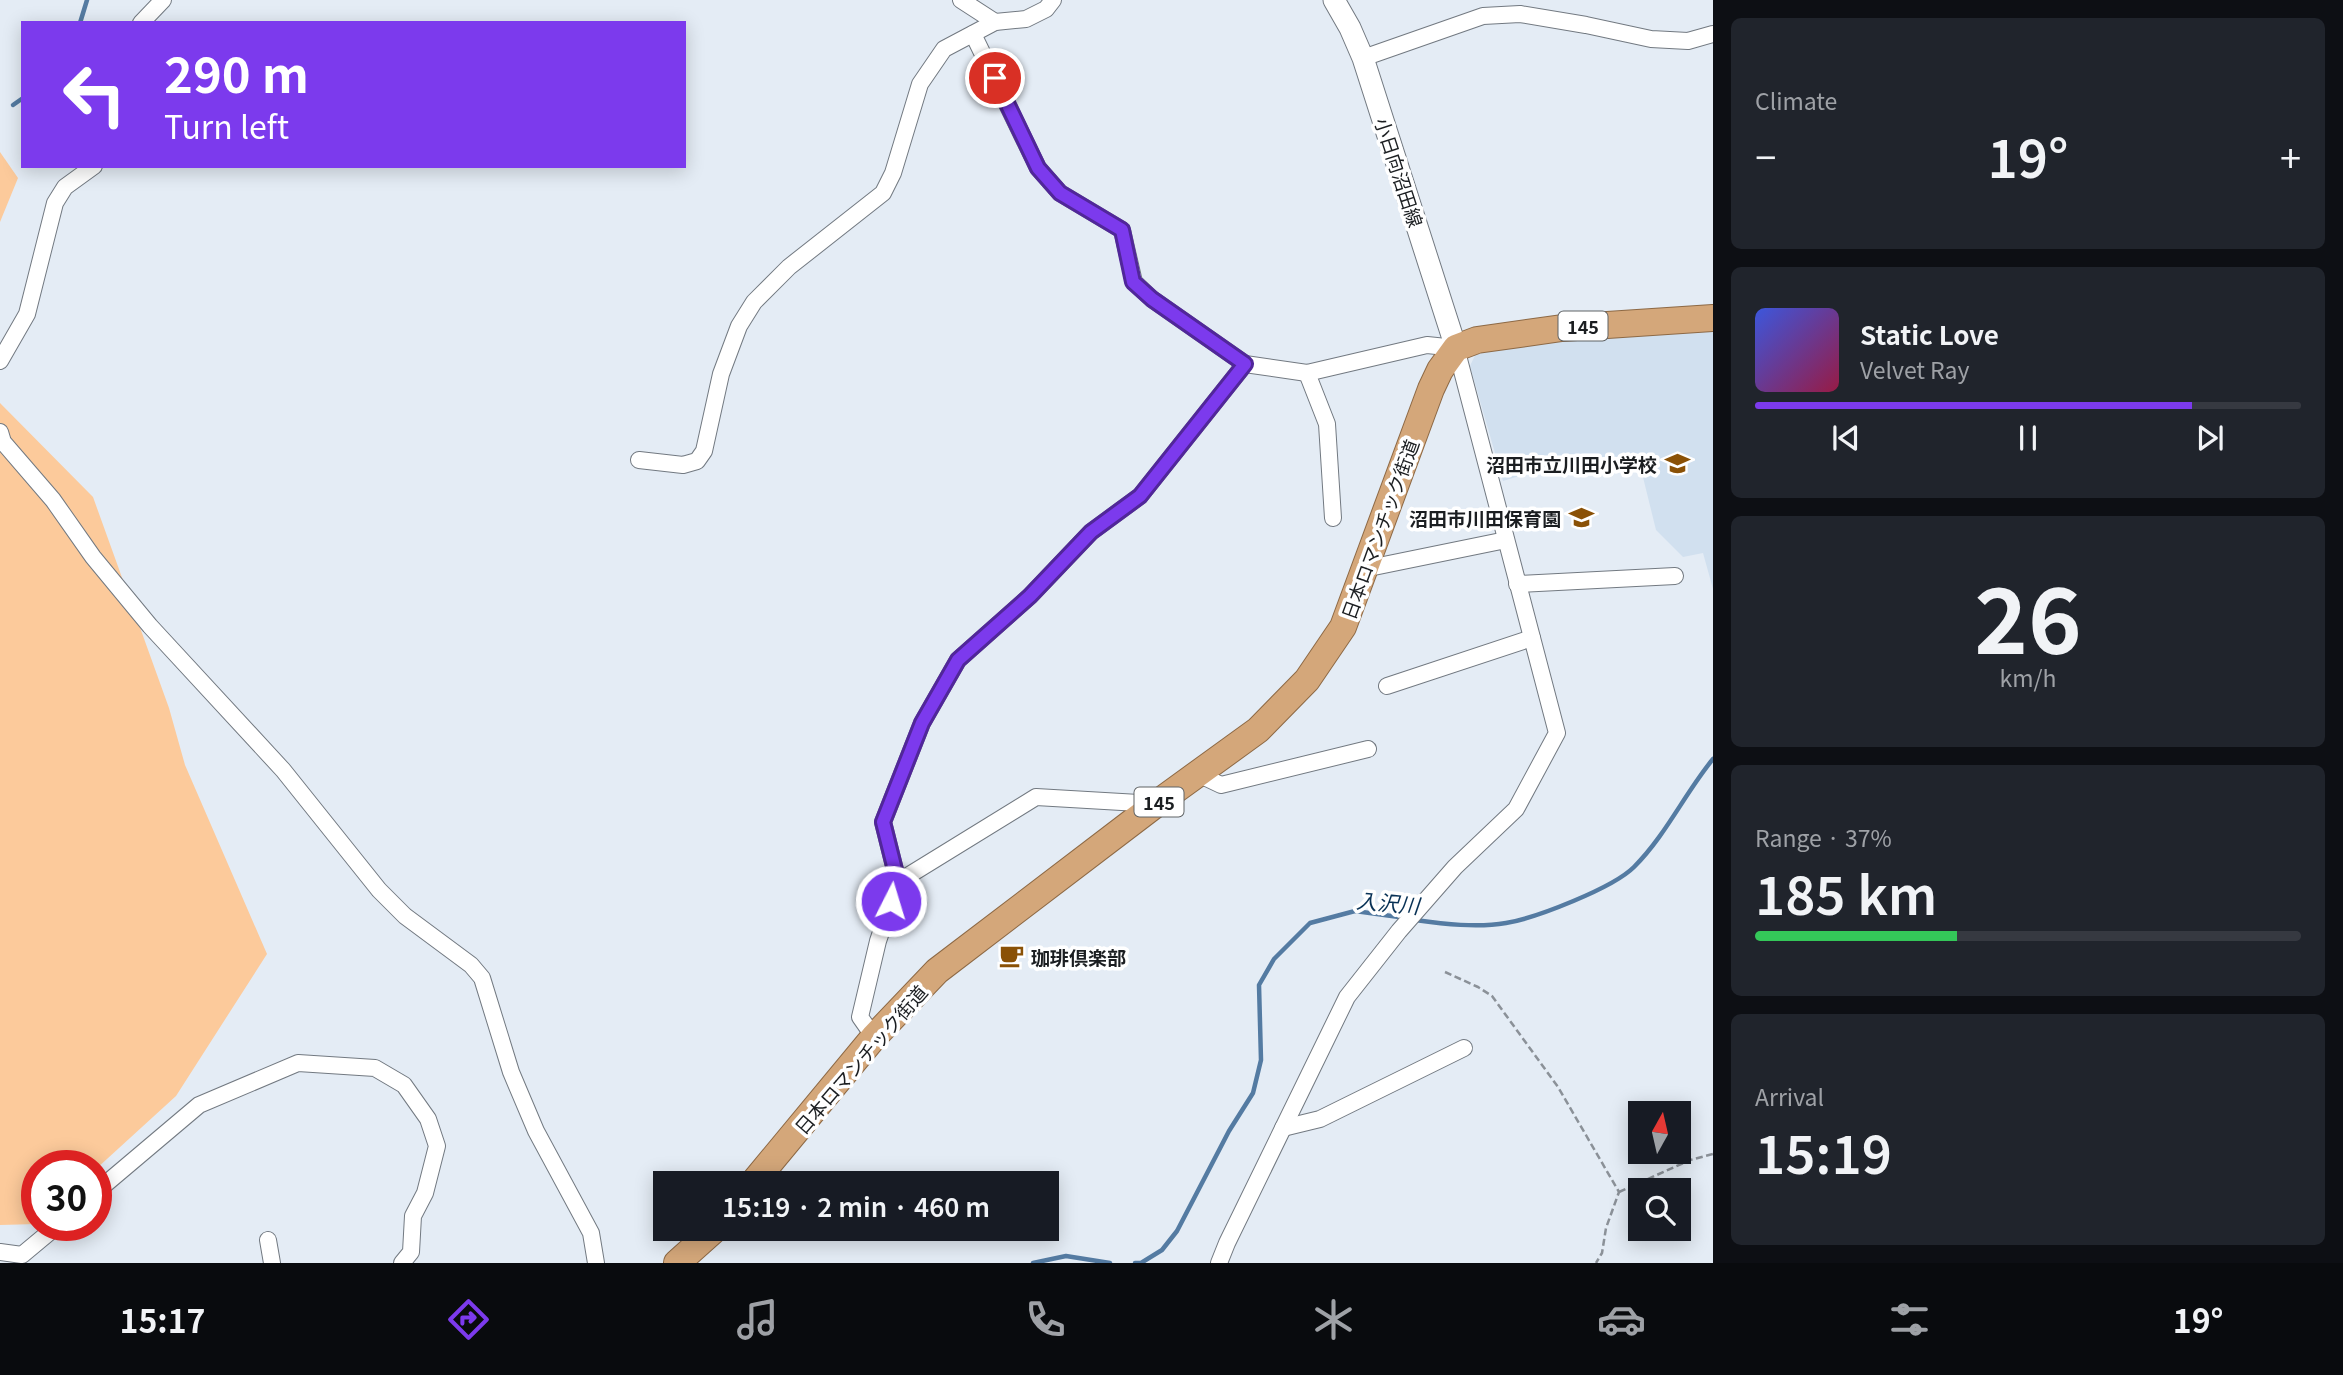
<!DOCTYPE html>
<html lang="en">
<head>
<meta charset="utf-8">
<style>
  body { margin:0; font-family:Georgia,"Noto Sans JP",serif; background:#20242c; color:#f1f3f6; height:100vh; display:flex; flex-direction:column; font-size:26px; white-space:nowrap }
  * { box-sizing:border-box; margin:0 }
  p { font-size:23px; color:#9ea1a6 }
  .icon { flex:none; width:38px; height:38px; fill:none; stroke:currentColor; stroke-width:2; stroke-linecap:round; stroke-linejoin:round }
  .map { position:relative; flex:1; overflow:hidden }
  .panel { display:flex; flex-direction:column; gap:18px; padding:18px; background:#0d0f14; width:630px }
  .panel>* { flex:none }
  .banner { position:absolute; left:21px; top:21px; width:665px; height:147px; border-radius:0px; box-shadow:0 4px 18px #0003; background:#7c3aed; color:#fff; overflow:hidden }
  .needle { width:46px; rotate:8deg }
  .buttons { position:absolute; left:1628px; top:1101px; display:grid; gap:14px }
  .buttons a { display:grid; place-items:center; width:63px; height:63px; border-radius:0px; background:#171b24; box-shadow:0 4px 18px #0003; font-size:35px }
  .speed { position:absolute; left:21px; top:1150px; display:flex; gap:14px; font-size:35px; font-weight:700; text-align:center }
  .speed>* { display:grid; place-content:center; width:91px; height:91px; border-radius:50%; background:#171b24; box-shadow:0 4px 18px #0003; line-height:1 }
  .speed .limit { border:10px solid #d22; background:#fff; color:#111 }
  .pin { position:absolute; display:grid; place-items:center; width:60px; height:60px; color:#fff; margin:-30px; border:4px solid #fff; border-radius:50%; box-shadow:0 2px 7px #0007 }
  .me { position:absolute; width:77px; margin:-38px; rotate:5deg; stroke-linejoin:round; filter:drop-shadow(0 0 5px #0008) }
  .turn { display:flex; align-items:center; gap:24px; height:147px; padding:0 28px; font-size:32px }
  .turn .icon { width:91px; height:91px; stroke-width:2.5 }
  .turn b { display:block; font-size:49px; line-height:60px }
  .big { font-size:52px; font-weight:600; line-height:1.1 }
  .panel .widget { flex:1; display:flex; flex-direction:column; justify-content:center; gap:10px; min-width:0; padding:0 24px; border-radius:10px; background:#20242c }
  .panel .dial { align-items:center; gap:0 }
  .dial b { font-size:91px; line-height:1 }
  .song { display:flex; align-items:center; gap:21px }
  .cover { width:84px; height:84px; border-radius:10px; background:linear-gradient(135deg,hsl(230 70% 55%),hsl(340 70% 35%)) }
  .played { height:7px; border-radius:4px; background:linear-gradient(90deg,#7c3aed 80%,#363941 80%) }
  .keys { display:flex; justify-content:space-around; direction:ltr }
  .heat { display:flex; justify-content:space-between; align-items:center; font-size:38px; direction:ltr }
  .charge { height:10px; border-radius:5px; background:linear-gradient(90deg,#34c759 37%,#363941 0) }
  .trip { position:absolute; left:653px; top:1171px; width:406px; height:70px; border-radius:0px; background:#171b24; box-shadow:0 4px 18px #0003; font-weight:600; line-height:70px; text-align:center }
  .menu { display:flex; height:112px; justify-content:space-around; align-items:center; background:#090b0e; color:#9ea1a6 }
  .menu .icon { width:49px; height:49px }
  .menu .on { color:#7c3aed }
  .menu b { font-size:32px; color:#f1f3f6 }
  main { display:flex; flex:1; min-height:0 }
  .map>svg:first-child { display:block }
</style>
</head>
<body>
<main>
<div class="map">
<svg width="1713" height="1263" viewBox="0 0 1713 1263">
  <rect width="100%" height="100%" fill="#e4ecf5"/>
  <!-- built -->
  <polygon fill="#d1e0ef" points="1713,330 1713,589 1703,553 1683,557 1656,530 1638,457 1595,470 1589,455 1503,481 1470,366 1477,351 1551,341"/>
  <!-- green -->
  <g fill="#fcca9b">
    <polygon points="0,152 18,178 0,222"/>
    <polygon points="0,403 93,497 169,708 185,765 267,954 176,1096 96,1169 96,1166 37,1166 37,1224 0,1225"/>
  </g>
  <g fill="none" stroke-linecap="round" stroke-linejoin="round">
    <!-- stream -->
    <g stroke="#547ba2" stroke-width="4.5">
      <polyline points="80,23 87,0"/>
      <polyline points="13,105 23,98"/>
      <path d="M1415,920C1444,924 1477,928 1506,923C1536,918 1613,888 1634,867C1666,835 1685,793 1713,759"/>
      <polyline points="1033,1263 1066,1256 1110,1263"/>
      <polyline points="1135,1263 1141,1263 1162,1250 1177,1231 1229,1131 1253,1093 1261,1060 1259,985 1274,959 1310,923 1355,911 1406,918"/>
    </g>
    <defs>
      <g id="minor">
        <polyline points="961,0 995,22"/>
        <polyline points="141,23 163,0"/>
        <polyline points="973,34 1038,168 1060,193 1122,230 1134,282 1152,299 1245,364"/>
        <polyline points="1363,58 1483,16 1520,14 1586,25 1651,39 1688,41 1713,34"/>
        <polyline points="0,361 27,314 55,203 65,187 94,166"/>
        <polyline points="1307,373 1327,424 1333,518"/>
        <polyline points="0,432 3,442 53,500 93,557 150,626 283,770 379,890 405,916 471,965 482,978 511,1072 536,1131 591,1233 596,1263"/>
        <polyline points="639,460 683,465 697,461 704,451 721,374 739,326 754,302 789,267 883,193 893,173 920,84 944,49 995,22 1026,19 1046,9 1053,0"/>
        <polyline points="1364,569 1506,540"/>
        <polyline points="1517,584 1675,576"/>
        <polyline points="1387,686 1532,638"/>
        <polyline points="1198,774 1221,785 1368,749"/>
        <polyline points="898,882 1036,797 1156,804"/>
        <polyline points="874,1037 860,1017 878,941 898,882 883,822 922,723 958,660 1030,596 1091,532 1140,496 1245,364 1307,373 1427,345 1456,348 1557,733 1516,809 1455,867 1399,931 1347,997 1227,1243 1219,1263"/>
        <polyline points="1283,1128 1320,1119 1464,1048"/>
        <polyline points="96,1192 199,1105 298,1063 375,1068 404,1085 428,1119 437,1146 425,1193 413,1216 411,1252 402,1263"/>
        <polyline points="268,1240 272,1263"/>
        <polyline points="0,1252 22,1255 58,1225"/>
      </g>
      <polyline id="secondary" points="1334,0 1350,28 1363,58 1456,348"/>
      <g id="trunk">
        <polyline points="753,1183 874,1037 937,971 1156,804 1258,730 1307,680 1343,627 1431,389 1440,370 1456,348 1477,340 1562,328 1713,318"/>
        <polyline points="677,1263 716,1228"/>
      </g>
    </defs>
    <!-- minor casing -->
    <use href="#minor" stroke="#727981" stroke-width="18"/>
    <!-- secondary casing -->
    <use href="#secondary" stroke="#727981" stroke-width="23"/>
    <!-- trunk casing -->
    <use href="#trunk" stroke="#8d6945" stroke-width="28"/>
    <!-- path -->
    <g stroke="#8b9198" stroke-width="2.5" stroke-dasharray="7 3.5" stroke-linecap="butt">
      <polyline points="1445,972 1478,987 1492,996 1558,1087 1619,1192 1606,1228 1602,1253 1596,1263"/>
      <polyline points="1619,1192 1690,1160 1713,1154"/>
    </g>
    <!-- minor -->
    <use href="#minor" stroke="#fff" stroke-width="16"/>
    <!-- secondary -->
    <use href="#secondary" stroke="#fff" stroke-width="21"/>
    <!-- trunk -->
    <use href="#trunk" stroke="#d4a77a" stroke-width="26"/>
  </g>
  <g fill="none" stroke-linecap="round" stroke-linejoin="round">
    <defs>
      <polyline id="route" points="891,901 898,882 883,822 922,723 958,660 1030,596 1091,532 1140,496 1245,364 1152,299 1133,282 1122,230 1060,193 1038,168 995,78"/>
    </defs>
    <!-- route casing -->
    <use href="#route" stroke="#51269a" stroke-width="18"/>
    <!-- route -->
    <use href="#route" stroke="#7c3aed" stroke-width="12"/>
  </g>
  <!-- icons -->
  <defs>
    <symbol id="school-bare" viewBox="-9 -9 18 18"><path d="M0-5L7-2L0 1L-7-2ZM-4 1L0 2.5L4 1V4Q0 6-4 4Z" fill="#8a5106" stroke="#fff" stroke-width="2.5" paint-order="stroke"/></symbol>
    <symbol id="cafe-bare" viewBox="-9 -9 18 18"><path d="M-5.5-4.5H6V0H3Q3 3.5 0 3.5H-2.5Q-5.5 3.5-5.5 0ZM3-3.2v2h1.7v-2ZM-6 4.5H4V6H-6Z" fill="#8a5106" stroke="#fff" stroke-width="2.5" paint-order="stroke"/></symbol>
  </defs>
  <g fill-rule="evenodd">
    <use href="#school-bare" x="1660" y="446" width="35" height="35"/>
    <use href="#school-bare" x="1564" y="500" width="35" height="35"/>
    <use href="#cafe-bare" x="994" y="938" width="35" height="35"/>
  </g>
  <g text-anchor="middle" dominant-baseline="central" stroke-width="7" stroke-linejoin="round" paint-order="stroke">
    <!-- shield labels -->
    <g fill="#fff" stroke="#5f6264" stroke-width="2">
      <rect x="1558.5" y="311.5" width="49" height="29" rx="5"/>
      <rect x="1134.5" y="787.5" width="49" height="29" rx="5"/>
    </g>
    <g font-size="18" font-weight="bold" fill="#1b1e21">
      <text x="1583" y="326">145</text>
      <text x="1159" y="802">145</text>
    </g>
    <!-- street labels -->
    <g font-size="19" fill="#1b1e21" stroke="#fff">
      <text transform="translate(1400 172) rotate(72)">小日向沼田線</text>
      <text transform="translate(1379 529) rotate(-70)">日本ロマンチック街道</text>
      <text transform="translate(860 1059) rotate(-49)">日本ロマンチック街道</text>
    </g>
    <!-- poi labels -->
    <g font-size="19" font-weight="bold" fill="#1b1e21" stroke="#fff" text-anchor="end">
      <text x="1657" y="463">沼田市立川田小学校</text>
      <text x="1561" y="517">沼田市川田保育園</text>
      <text x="1031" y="956" text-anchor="start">珈琲倶楽部</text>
    </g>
    <!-- water labels -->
    <g font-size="21" font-style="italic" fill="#083155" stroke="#fff">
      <text transform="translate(1388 902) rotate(5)">入沢川</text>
    </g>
  </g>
</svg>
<div class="buttons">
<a><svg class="needle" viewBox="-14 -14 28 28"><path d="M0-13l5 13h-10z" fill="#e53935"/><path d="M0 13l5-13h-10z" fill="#9ea1a6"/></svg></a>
<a><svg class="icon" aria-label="search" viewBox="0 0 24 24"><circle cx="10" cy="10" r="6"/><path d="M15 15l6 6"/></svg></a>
</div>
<div class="speed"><div class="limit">30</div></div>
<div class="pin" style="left:995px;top:78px;background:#d93025"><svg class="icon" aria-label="arrive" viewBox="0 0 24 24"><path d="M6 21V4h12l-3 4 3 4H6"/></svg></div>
<svg class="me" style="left:891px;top:901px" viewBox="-20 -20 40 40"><circle r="17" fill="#7c3aed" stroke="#fff" stroke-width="3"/><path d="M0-11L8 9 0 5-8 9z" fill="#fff"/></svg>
<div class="trip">15:19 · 2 min · 460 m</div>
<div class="banner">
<div class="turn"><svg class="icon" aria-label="left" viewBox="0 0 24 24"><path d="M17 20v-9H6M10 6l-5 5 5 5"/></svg><div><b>290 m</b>Turn left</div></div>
</div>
</div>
<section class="panel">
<div class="widget"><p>Climate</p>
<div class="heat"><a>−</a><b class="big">19°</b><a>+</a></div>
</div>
<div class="widget">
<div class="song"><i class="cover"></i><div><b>Static Love</b><p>Velvet Ray</p></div></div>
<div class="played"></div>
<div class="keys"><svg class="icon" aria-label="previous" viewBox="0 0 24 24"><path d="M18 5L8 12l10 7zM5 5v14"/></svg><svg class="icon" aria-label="pause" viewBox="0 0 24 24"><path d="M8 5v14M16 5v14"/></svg><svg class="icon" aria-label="next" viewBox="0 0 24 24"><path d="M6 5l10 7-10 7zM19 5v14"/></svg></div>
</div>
<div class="widget dial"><b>26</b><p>km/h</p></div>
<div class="widget"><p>Range · 37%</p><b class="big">185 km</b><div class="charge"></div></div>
<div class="widget"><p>Arrival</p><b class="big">15:19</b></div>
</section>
</main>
<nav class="menu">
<b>15:17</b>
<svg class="icon on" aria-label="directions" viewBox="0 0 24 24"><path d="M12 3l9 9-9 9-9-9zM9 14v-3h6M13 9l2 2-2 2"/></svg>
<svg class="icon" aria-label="music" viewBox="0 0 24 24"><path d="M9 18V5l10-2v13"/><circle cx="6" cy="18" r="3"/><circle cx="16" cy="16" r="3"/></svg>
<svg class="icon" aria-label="phone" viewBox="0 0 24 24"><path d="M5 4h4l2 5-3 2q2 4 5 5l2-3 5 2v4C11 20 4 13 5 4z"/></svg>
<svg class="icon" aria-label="climate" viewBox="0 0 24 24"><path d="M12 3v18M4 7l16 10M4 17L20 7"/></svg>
<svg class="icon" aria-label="car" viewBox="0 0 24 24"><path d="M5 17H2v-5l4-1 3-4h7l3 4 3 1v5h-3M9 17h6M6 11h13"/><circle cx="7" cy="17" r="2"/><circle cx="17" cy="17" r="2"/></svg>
<svg class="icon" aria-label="filters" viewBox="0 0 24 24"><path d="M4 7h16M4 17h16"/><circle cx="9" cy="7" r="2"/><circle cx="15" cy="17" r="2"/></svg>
<b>19°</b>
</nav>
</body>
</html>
